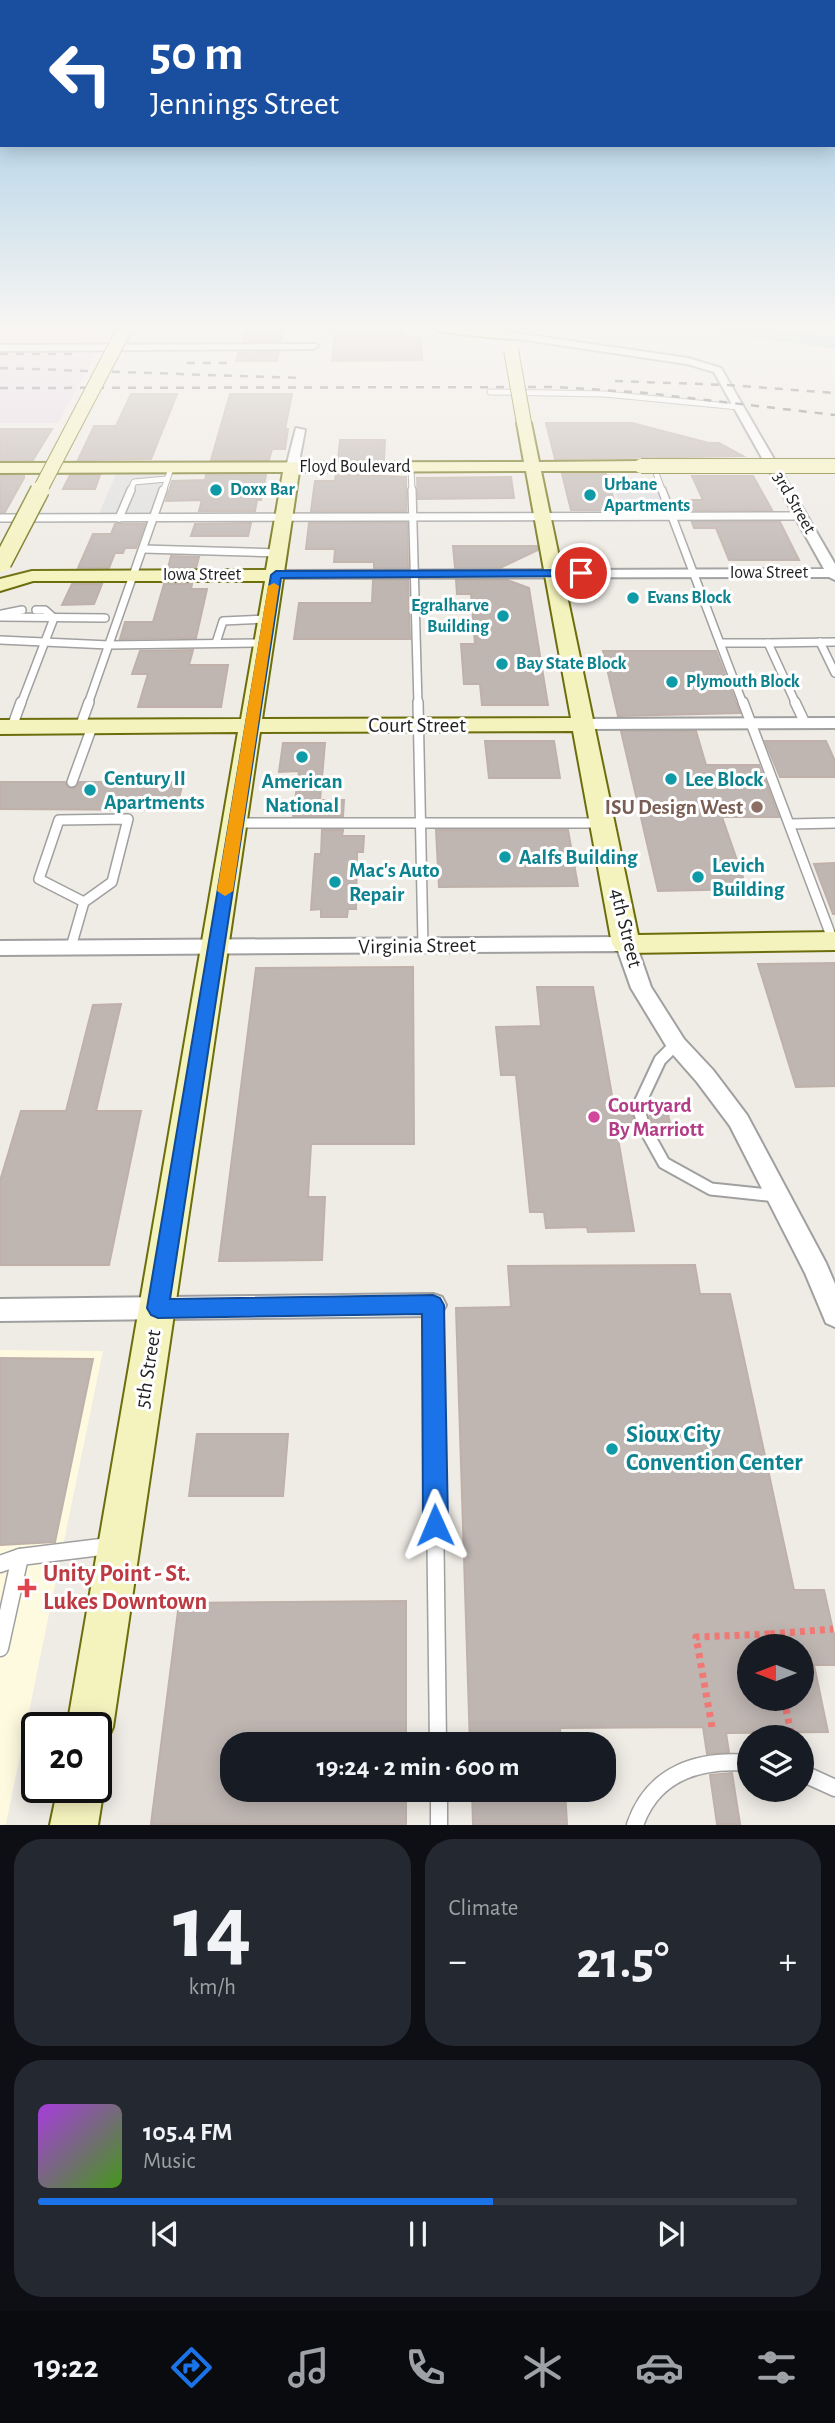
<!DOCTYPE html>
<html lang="en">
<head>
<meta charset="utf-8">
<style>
  body { margin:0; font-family:"Alegreya Sans",sans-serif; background:#242831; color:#f1f3f6; height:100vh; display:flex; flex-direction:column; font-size:26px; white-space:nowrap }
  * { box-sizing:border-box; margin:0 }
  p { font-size:23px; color:#9ea1a6 }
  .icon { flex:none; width:38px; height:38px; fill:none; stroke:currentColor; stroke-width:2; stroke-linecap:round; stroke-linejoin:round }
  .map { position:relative; height:1825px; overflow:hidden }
  .sheet { display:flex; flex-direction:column; gap:14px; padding:14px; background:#0d0f14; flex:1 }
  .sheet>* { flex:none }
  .guide { position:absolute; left:0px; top:0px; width:836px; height:147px; box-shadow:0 4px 18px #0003; background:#1a4fa0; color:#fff; overflow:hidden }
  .needle { width:46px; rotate:270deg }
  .buttons { position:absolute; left:737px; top:1634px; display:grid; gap:14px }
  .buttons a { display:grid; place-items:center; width:77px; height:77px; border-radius:50%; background:#171b24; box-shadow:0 4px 18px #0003; font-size:35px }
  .speed { position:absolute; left:21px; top:1712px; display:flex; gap:14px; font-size:35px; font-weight:700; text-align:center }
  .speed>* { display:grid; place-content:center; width:91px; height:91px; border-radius:50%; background:#171b24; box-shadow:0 4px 18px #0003; line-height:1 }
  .speed .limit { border:4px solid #111; border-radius:10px; background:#fff; color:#111 }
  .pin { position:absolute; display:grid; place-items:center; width:60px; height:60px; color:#fff; margin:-30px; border:4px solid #fff; border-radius:50%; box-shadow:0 2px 7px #0007 }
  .me { position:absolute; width:77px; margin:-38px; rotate:359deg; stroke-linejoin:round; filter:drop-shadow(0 0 5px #0008) }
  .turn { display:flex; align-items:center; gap:24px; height:147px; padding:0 35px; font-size:32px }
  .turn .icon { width:91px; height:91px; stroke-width:2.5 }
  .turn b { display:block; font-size:49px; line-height:60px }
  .big { font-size:52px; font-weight:600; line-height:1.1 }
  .sheet .tile { flex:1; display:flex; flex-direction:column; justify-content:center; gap:10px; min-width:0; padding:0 24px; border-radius:28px; background:#242831 }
  .sheet .dial { align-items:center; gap:0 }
  .dial b { font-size:91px; line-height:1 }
  .song { display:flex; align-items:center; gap:21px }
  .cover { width:84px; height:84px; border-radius:10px; background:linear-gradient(135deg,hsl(280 70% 55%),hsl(100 70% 35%)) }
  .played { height:7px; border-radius:4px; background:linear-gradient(90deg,#1a73e8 60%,#363941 60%) }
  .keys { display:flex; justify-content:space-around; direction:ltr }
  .heat { display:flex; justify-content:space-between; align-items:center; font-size:38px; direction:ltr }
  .sheet .tiles { flex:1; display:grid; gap:14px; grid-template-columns:1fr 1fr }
  .tile:last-child { grid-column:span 2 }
  .trip { position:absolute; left:220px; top:1732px; width:396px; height:70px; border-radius:28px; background:#171b24; box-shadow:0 4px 18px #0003; font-weight:600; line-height:70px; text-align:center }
  .tab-bar { display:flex; height:112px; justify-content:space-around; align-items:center; background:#090b0e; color:#9ea1a6 }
  .tab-bar .icon { width:49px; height:49px }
  .tab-bar .current { color:#1a73e8 }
  .tab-bar b { font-size:32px; color:#f1f3f6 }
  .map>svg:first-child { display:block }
</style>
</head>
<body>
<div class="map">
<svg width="835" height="1825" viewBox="0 0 835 1825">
  <rect width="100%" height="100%" fill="#efebe5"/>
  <!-- commercial -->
  <polygon fill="#eed6d7" points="0,328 107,328 99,347 0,347"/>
  <!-- industrial -->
  <polygon fill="#e7d8e6" points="0,347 99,347 58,423 0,423"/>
  <!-- education -->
  <polygon fill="#fdfae0" points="0,1350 103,1351 6,1824 0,1825"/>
  <!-- parking -->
  <g fill="#dfdfdf">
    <polygon points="116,474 165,474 150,516 98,516"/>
    <polygon points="611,478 653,478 667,513 622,513"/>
  </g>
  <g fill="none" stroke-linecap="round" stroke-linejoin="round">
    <!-- river -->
    <polygon fill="#a9d2d9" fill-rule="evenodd" points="715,328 770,328 835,337 835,349 724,334"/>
  </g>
  <!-- building -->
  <g fill="#bfb6b2" stroke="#bfb1a9" stroke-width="2" fill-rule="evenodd">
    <polygon points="247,328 284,328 281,341 243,342"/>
    <polygon points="404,330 404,337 421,337 422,360 332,361 335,331"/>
    <polygon points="239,352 279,352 277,361 236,361"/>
    <polygon points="131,394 177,394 151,459 78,460 94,426 116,426"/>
    <polygon points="230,394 292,394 285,429 288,429 285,449 272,449 269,460 211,460"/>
    <polygon points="546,423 632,423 709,443 719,443 743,456 555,459"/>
    <polygon points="0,429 52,429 33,460 0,460"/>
    <polygon points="340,440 385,440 384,460 338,460"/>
    <polygon points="336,474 406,477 406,511 311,511 315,481 335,481"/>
    <polygon points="562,474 606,474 617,510 571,510"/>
    <polygon points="70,475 100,475 95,489 63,489"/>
    <polygon points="206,475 266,475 261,500 257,500 255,511 199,511 202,500 166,501 172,481 205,480"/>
    <polygon points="0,476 24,476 24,478 5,512 0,512"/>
    <polygon points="692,476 753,476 772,510 687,510 683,500 703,500"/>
    <polygon points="511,477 514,498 418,499 417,478"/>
    <polygon points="692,522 780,522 799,560 729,560 716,528 694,528"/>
    <polygon points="251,523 248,536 191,536 195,524"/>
    <polygon points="309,523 407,523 408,568 374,568 374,562 334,562 335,549 306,549"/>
    <polygon points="115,524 145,524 136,548 125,548 123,553 115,553 109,568 78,568 93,534 111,534"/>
    <polygon points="453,546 537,546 538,550 500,568 455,568"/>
    <polygon points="171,556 199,557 196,568 168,568"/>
    <polygon points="373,580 408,580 410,639 294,639 299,603 372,603"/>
    <polygon points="456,580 507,580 529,588 548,705 482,705 480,684 464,684 461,644 475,644 471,594 457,594"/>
    <polygon points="72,584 102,584 94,604 62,605"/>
    <polygon points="164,584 192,584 191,589 207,589 196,638 120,639 125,622 153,622"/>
    <polygon points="193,650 189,665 228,665 221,707 138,707 148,674 132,674 140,651"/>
    <polygon points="603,651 716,651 740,713 618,716"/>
    <polygon points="621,731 696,731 706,765 759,765 779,817 722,817 747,889 658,891"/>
    <polygon points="485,741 554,741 560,778 489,778"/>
    <polygon points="765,741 826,741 835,761 835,777 780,777"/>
    <polygon points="283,743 325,743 320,800 344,800 343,816 293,816 299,771 279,772"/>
    <polygon points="0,782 65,782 67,787 73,789 79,782 183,782 176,810 0,809"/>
    <polygon points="322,830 343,830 342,836 364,836 363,852 357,852 356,909 348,909 347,917 321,917 321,909 311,910 315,854 321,854"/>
    <polygon points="436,830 568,830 578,886 439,887"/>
    <polygon points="835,863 835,914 833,914 814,864"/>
    <polygon points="835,963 835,1086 796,1087 758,964"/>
    <polygon points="413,967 414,1144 311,1144 308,1197 325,1197 322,1260 219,1261 256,968"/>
    <polygon points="537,987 593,987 614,1107 630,1107 635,1127 616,1127 634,1231 588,1232 587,1227 546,1228 544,1212 530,1212 516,1075 501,1075 496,1027 541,1026"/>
    <polygon points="121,1004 96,1111 141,1111 109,1265 0,1265 0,1181 21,1111 66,1111 93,1005"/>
    <polygon points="647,1106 666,1106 671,1127 653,1127"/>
    <path d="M695,1265L700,1294H730L794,1590H824L835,1639V1665H814L828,1732L726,1733L729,1752L707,1754L703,1727L560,1728L561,1745H470L456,1308L511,1307L508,1266ZM749,1647H802V1699H749Z"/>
    <polygon points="0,1358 93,1359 55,1542 0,1545"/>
    <polygon points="197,1434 288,1434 283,1496 189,1496"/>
    <polygon points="406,1601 406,1745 233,1745 233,1790 406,1790 406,1824 151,1824 179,1603"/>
    <polygon points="732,1773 740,1824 717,1824 710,1775"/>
    <polygon points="472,1790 565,1790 567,1824 473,1824"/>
  </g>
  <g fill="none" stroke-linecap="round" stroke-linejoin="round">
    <defs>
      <g id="lane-far4">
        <polyline points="490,392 605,394 739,407"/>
        <polyline points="411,468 412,492"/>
        <polyline points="656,473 663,492"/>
        <polyline points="130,492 134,482 167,479"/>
        <polyline points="163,492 171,468"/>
      </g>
      <g id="lane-far3">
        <polyline points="412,490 418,704"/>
        <polyline points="662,490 743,704"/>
        <polyline points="0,518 801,516"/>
        <polyline points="119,518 131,490"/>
        <polyline points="143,549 279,553"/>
        <polyline points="36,610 45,610 54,618"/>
        <polyline points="2,614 22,610"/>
        <polyline points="0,617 105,618"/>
        <polyline points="0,640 109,645 264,643"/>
        <polyline points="820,642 835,673"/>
        <polyline points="216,643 223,621 267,619"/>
        <polyline points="721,643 768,643 796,704"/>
        <polyline points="768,643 835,642"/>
        <polyline points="21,704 54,618"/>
        <polyline points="88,704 163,490"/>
      </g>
      <g id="lane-far2">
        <polyline points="418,702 423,945"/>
        <polyline points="743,702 833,941"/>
        <polyline points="795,702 805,723"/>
        <polyline points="12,727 21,702"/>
        <polyline points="80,727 89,702"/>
        <polyline points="72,782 92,727"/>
        <polygon points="128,819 112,882 84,902 39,879 59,820"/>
        <polyline points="235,823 602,823"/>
        <polyline points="790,824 835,823"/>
        <polyline points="71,947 84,902"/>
      </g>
      <g id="lane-far1">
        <polyline points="676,1044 660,1060 638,1107 644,1127 664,1163 711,1189 777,1196"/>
        <polyline points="433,1305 433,1347"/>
      </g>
      <g id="lane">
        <polyline points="433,1346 438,1745"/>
        <polyline points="0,1564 20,1557 109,1546"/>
        <polyline points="0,1648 20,1557"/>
        <polyline points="802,1773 835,1788"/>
        <polyline points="439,1790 439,1825"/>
        <path d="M635,1825C653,1773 698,1759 749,1763"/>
      </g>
      <g id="street">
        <polygon points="508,332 688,358 721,368 835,564 835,580 829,577 271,578 269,575 276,571 824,569 714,372 687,364 505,337 503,335"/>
        <polygon points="316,344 318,346 313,349 0,351 0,345"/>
        <polygon points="296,428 305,430 298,467 292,470 286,467"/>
        <polygon points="835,718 835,728 583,729 575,724 583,719"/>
        <polygon points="626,937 633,939 636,944 651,987 684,1039 713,1070 747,1115 826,1263 835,1284 835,1327 826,1323 805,1273 730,1126 697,1082 668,1049 631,988 618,951 0,955 0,941"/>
        <polygon points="433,1294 442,1297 446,1305 442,1313 433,1316 0,1321 0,1299"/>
      </g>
      <g id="secondary">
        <path d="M435,328C454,328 500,324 514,335L508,339L441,332Z"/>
        <path d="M524,419L531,423L539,462L641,461L649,466L641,471H541L638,935L835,932V950L626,953L616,950L612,944L573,731L260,732L113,1727L106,1743L96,1747V1727H67L238,732L0,734V720L241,719L265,581H33L0,591V579L32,571L266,570L283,472L0,473V463L524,462L517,423ZM526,471L571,718L262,719L299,472Z"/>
        <polygon points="96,1770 104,1787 98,1825 50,1825 58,1787 96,1787"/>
      </g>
    </defs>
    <!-- lane-far4 casing -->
    <use href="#lane-far4" stroke="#a0a0a0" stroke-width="7"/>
    <!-- lane-far3 casing -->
    <use href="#lane-far3" stroke="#a0a0a0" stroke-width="10"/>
    <!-- lane-far2 casing -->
    <use href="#lane-far2" stroke="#a0a0a0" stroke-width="12"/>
    <!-- lane-far1 casing -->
    <use href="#lane-far1" stroke="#a0a0a0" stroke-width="15"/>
    <!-- lane casing -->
    <use href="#lane" stroke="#a0a0a0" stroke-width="19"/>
    <!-- street casing -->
    <use href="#street" stroke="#a0a0a0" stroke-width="4"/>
    <!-- secondary casing -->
    <use href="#secondary" stroke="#6c6e0d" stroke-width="4"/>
    <!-- path -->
    <g stroke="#f07875" stroke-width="7" stroke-dasharray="5 5" stroke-linecap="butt">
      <polyline points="770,1634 833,1629"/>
      <polyline points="784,1699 791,1733"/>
      <polyline points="712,1727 696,1637 770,1634 773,1647"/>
    </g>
    <!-- lane-far4 -->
    <use href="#lane-far4" stroke="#fff" stroke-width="5"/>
    <!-- lane-far3 -->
    <use href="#lane-far3" stroke="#fff" stroke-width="7"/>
    <!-- lane-far2 -->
    <use href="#lane-far2" stroke="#fff" stroke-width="9"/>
    <!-- lane-far1 -->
    <use href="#lane-far1" stroke="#fff" stroke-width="11"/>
    <!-- lane -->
    <use href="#lane" stroke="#fff" stroke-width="16"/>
    <!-- street -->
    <use href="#street" fill="#fff" fill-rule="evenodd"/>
    <!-- secondary -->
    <use href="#secondary" fill="#f5f3bd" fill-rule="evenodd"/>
    <!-- rail -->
    <g stroke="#6d6d6d" stroke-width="2.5" stroke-dasharray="8 8" stroke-linecap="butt">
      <polyline points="0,354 79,354"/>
      <polyline points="187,363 227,363"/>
      <polyline points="0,368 300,378"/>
      <polyline points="615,381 728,385 835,393"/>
      <polyline points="0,388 558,387 646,393 835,415"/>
    </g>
    <defs>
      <g id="secondary-bridge-far1">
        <polyline points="511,350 524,423"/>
        <polyline points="641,466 835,466"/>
        <polyline points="39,492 125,328"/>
      </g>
      <polyline id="secondary-bridge" points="2,563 40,490"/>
    </defs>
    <!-- secondary-bridge-far1 casing -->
    <use href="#secondary-bridge-far1" stroke="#6c6e0d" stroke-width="16" stroke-linecap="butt"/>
    <!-- secondary-bridge casing -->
    <use href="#secondary-bridge" stroke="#6c6e0d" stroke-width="21" stroke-linecap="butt"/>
    <!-- secondary-bridge-far1 -->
    <use href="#secondary-bridge-far1" stroke="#f5f3bd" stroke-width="14"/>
    <!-- secondary-bridge -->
    <use href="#secondary-bridge" stroke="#f5f3bd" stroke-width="18"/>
  </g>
  <!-- sky -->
  <linearGradient id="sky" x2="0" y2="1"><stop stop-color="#8fc0e2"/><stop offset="0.56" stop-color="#f8f6f3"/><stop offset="1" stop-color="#f8f6f3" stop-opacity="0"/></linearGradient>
  <rect width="835" height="584" fill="url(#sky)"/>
  <!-- route -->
  <polygon fill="#1a73e8" stroke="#114b97" stroke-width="2" points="581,570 587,573 585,576 281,578 170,1299 433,1295 440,1298 444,1305 448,1525 444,1534 435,1537 427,1534 423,1525 422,1314 158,1318 151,1315 147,1308 271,575 276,571"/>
  <!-- slow -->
  <polygon fill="#f59e0b" points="274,583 279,586 233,891 225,896 217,891 268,586"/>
  <!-- markers -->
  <g fill="#0f9aa8" stroke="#fff" stroke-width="2.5">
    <circle cx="216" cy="490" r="7"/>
    <circle cx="590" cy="495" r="7"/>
    <circle cx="633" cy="598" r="7"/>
    <circle cx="503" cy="616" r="7"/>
    <circle cx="502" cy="664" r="7"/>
    <circle cx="672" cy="682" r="7"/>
    <circle cx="302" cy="757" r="7"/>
    <circle cx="671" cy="779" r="7"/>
    <circle cx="90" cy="790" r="7"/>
    <circle cx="505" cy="857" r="7"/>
    <circle cx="698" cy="877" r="7"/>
    <circle cx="335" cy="882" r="7"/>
    <circle cx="612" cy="1449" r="7"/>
  </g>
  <circle fill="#8d6e63" stroke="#fff" stroke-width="2.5" cx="757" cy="807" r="7"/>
  <circle fill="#d1479c" stroke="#fff" stroke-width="2.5" cx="594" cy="1117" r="7"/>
  <path fill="#e0444e" stroke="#fff" stroke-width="2.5" d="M23.5 1577.5h7v7h7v7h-7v7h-7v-7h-7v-7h7z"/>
  <g text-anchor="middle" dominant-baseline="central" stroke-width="6" stroke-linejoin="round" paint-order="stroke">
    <!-- far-street labels -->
    <g font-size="18" fill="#1f1f1f" stroke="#fff">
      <text x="355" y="467">Floyd Boulevard</text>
      <text transform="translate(794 503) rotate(60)">3rd Street</text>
      <text x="769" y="573">Iowa Street</text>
      <text x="202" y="575">Iowa Street</text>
    </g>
    <!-- far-culture labels -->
    <g font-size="18" font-weight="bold" fill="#0d838f" stroke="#fff" text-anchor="start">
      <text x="604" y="485">Urbane<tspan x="604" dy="21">Apartments</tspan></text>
      <text x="230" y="490">Doxx Bar</text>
      <text x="647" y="598">Evans Block</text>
      <text x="489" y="606" text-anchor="end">Egralharve<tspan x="489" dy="21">Building</tspan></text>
      <text x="516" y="664">Bay State Block</text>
      <text x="686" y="682">Plymouth Block</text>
    </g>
    <!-- street labels -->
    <g font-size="21" fill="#1f1f1f" stroke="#fff">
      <text x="417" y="725">Court Street</text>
      <text transform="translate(626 928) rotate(76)">4th Street</text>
      <text transform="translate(417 946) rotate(-1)">Virginia Street</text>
      <text transform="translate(148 1369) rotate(-81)">5th Street</text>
    </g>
    <!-- culture labels -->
    <g font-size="21" font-weight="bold" fill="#0d838f" stroke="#fff" text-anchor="start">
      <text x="104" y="778">Century II<tspan x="104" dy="24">Apartments</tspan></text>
      <text x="685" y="779">Lee Block</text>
      <text x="302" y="781" text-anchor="middle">American<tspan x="302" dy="24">National</tspan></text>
      <text x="519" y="857">Aalfs Building</text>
      <text x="712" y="865">Levich<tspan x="712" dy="24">Building</tspan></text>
      <text x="349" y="870">Mac's Auto<tspan x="349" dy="24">Repair</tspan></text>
    </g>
    <!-- education labels -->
    <g font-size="21" font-weight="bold" fill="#785e54" stroke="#fff" text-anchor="end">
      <text x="743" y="807">ISU Design West</text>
    </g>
    <!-- hotel labels -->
    <g font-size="21" font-weight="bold" fill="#b23c85" stroke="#fff" text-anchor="start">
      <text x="608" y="1105">Courtyard<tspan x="608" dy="24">By Marriott</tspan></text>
    </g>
    <!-- near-culture labels -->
    <g font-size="24" font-weight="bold" fill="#0d838f" stroke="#fff" text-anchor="start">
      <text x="626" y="1435">Sioux City<tspan x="626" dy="28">Convention Center</tspan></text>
    </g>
    <!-- near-health labels -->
    <g font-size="24" font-weight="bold" fill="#be3a42" stroke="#fff" text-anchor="start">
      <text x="43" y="1574">Unity Point - St.<tspan x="43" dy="28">Lukes Downtown</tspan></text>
    </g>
  </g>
</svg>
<div class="buttons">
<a><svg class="needle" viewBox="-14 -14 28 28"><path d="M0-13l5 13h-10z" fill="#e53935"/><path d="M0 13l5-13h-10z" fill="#9ea1a6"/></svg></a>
<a><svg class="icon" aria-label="layers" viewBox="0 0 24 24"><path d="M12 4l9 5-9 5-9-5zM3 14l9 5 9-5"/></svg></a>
</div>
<div class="speed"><div class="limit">20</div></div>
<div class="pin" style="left:581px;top:573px;background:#d93025"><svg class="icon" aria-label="arrive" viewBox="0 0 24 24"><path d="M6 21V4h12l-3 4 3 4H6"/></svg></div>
<svg class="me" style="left:435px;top:1525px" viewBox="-20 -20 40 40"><path d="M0-17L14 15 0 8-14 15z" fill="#1a73e8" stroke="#fff" stroke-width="4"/></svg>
<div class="trip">19:24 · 2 min · 600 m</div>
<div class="guide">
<div class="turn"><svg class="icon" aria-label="left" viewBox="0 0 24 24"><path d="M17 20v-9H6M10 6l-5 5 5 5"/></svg><div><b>50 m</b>Jennings Street</div></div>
</div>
</div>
<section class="sheet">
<div class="tiles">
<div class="tile dial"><b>14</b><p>km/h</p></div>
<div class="tile"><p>Climate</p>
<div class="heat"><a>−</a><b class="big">21.5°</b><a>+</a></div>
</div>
<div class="tile">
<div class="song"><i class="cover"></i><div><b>105.4 FM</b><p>Music</p></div></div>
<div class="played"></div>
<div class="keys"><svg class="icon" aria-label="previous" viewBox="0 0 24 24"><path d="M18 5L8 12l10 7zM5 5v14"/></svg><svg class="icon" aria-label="pause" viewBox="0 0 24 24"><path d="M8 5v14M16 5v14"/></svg><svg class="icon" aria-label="next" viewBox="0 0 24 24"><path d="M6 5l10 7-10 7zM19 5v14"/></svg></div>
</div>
</div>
</section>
<nav class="tab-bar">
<b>19:22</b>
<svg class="icon current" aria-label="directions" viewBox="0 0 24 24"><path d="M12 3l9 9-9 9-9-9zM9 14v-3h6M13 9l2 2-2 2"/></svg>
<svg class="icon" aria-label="music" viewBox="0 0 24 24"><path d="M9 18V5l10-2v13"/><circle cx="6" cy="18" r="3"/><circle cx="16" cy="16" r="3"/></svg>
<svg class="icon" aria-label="phone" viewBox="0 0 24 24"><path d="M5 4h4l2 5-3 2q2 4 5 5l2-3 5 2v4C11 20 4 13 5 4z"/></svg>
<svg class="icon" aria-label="climate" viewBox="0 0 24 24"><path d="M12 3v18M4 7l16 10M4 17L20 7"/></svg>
<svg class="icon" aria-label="car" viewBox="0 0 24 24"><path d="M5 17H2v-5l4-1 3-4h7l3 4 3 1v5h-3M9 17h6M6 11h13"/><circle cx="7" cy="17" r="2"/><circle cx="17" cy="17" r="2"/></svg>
<svg class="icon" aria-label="filters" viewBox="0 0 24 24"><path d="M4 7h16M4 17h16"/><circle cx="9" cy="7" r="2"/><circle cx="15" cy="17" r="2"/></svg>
</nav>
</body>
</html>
